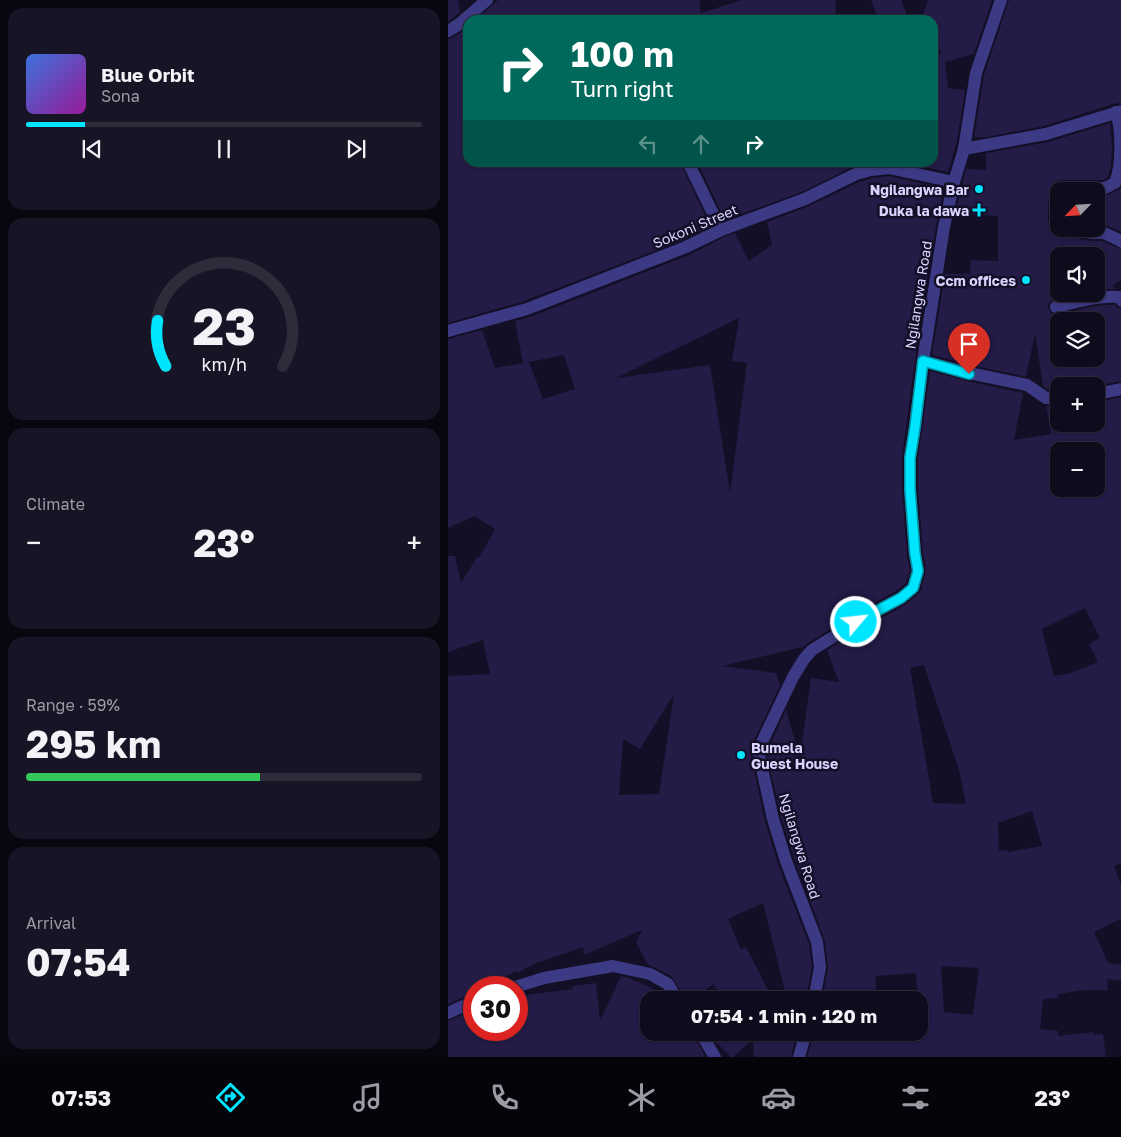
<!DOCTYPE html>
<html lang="en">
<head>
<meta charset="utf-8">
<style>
  body { margin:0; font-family:"Golos Text",sans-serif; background:#171425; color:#f1f3f6; height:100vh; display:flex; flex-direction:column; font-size:19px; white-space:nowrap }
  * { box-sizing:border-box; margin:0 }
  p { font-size:16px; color:#9b9ba3 }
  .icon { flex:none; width:28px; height:28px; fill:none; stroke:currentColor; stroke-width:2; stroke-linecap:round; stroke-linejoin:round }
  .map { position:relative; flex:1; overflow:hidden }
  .drawer { display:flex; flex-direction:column; gap:8px; padding:8px; background:#08060f; width:448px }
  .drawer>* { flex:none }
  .top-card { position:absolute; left:15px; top:15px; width:475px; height:152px; border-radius:15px; box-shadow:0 1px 4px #0004,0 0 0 1px #2e2b3b; background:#00695c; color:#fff; overflow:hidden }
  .needle { width:32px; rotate:245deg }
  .tools { position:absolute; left:602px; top:182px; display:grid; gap:10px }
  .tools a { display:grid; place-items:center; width:55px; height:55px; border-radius:10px; background:#0e0b1c; box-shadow:0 1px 4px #0004,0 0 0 1px #2e2b3b; font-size:25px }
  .speed { position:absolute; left:15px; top:976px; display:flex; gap:10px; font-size:25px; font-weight:700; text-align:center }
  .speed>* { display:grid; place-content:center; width:65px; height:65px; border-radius:50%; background:#0e0b1c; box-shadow:0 1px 4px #0004,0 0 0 1px #2e2b3b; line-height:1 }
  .speed .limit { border:8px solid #d22; background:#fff; color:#111 }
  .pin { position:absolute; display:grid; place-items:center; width:42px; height:42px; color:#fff; margin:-51px -21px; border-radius:50% 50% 50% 0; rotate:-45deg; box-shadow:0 0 5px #0007 }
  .pin .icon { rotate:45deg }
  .me { position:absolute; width:55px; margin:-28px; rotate:62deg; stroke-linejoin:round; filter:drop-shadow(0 0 4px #0008) }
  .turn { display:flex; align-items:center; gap:18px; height:105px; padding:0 25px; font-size:22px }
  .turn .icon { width:65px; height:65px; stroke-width:2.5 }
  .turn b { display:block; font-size:35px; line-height:42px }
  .lanes { display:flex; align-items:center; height:48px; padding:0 25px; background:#0003; justify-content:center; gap:25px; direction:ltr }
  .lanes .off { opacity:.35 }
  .big { font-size:38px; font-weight:700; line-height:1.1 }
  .drawer .widget { flex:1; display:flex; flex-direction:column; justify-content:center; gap:8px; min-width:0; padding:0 18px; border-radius:15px; background:#171425 }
  .drawer .dial { align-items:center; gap:0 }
  .dial svg { height:130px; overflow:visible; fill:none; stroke:#2e2b3b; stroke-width:7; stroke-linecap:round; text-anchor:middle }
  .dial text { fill:#f1f3f6; stroke:none }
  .song { display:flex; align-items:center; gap:15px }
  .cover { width:60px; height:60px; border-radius:8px; background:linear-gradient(135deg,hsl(220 70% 55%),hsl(300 70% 35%)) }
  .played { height:5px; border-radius:2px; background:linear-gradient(90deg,#00e5ff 15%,#2e2b3b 15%) }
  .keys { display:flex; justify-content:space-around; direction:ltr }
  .heat { display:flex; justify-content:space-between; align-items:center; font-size:28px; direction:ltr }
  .charge { height:8px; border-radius:4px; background:linear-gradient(90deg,#34c759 59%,#2e2b3b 0) }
  .trip { position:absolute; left:192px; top:991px; width:288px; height:50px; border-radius:15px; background:#0e0b1c; box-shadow:0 1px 4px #0004,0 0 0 1px #2e2b3b; font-weight:700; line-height:50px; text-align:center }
  .menu { display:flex; height:80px; justify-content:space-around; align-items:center; background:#06040b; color:#9b9ba3 }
  .menu .icon { width:35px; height:35px }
  .menu .selected { color:#00e5ff }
  .menu b { font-size:22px; color:#f1f3f6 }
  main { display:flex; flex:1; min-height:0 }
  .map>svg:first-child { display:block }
</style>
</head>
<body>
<main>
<section class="drawer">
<div class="widget">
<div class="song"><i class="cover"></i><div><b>Blue Orbit</b><p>Sona</p></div></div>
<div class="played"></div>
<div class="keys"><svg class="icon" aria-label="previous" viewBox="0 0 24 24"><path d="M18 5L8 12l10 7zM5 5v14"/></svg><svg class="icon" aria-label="pause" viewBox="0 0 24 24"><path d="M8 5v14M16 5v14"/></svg><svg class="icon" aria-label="next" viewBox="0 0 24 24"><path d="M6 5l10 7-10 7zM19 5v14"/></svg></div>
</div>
<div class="widget dial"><svg viewBox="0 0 100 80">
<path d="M14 69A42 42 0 1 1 86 69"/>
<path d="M14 69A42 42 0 0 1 9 41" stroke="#00e5ff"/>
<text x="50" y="56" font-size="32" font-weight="700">23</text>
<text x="50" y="72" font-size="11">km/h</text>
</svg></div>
<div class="widget"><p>Climate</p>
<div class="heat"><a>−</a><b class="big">23°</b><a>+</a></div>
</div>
<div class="widget"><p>Range · 59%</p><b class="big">295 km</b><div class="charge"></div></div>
<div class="widget"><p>Arrival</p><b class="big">07:54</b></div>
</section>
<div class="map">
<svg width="674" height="1057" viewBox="0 0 674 1057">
  <rect width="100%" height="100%" fill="#130f26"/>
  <!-- building -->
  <g fill="#241b47" fill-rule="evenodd">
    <polygon points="0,0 10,0 12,12 0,22"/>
    <polygon points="50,0 252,0 252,13 294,0 388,0 387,20 242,20 194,17 193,20 28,20"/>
    <polygon points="423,0 453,0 461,20 431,20"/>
    <polygon points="480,0 544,0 526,54 497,62 500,88 517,90 509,141 500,172 454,162 485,162 485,53 493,53 485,32 485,20 473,20"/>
    <polygon points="561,0 674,0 674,103 665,104 596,126 539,137 526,137 536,75"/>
    <polygon points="20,28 20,162 232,162 262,226 235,240 76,301 0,323 0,39 4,38 16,30 17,31"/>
    <path d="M662,123L664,147L663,166L660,177L655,180H613L608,181L604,188L601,197L600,220L604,229L608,232L612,233L615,232L617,235L622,237L644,241H654L674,250V279L665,285L667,289L649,290V256H611V294H628L606,299L600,304V308L603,313L609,315L641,307L656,305H667L670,308L674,309V381L647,386H611V391L601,390L595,386L587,333L578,377L523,365L484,355L497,274H522L523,260L550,261V216L507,213L518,169L538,170V153L600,142ZM607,321H649V359H611Z"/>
    <polygon points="249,162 420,162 404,167 354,192 277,220"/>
    <path d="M441,176L496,188L488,226L467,360L454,457V490L459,555L462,571L458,583L448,591L405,615L360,643L355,647L274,666L328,673L332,686L307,738L303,756L317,821L330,864L361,944L364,967L358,1000H339L315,903L280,919L293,950L298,947L325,1000H275L266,984L241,1000H237L236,996L224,977L206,967L200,965L188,942L194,930L136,955L135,947L89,963L69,973V971L35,988H26V993L0,1004V676L42,674L35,640L0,652V556H7L13,583L29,557L31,558L47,529L26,516L0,528V339L34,330L47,368L75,363L67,321L82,317L241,255L276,237L287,233L301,261L324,245L319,222L361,206L411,182L424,178ZM291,318L284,361L299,363L282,493L262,365L168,378ZM116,355L127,389L95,399L81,362ZM226,694L211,794L171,795L175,739L192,749Z"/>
    <polygon points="674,188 674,232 659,226 649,225 649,196 660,195"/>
    <path d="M482,371L519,381L575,393L566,440L603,434L598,406L611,407V424H649V402L674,397V863L666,866L674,887V918L646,932L660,963L674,965V981L659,979L660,990H636L610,994V998L595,999L592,1029L610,1031V1036L645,1032L646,1035L655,1034L658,1057H359L366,1032H471V1000H470L468,973L427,976L429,998L413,995V1000H374L380,968L377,941L346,858L333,817L319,755L322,745L338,710L352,758L363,678L391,682L379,650L413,629L457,605L470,594L473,590L478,570L475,553L470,489V459ZM611,451H649V489H611ZM637,608L652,638L641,644L650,662L623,673L606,676L594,629ZM476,665L511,770L518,804L485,803L462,668ZM584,811L594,846L560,852V850L551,851L550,823ZM493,966L531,968L525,1015L496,1012Z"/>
    <polygon points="173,976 181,978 210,991 206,1000 201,1000 201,1039 216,1032 244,1032 257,1056 255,1057 0,1057 0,1021 26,1010 26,1030 69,1030 69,996 125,989 124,986 148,983 152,1021"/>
    <polygon points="262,1032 349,1032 343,1057 306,1057 305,1039 285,1057 282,1057 270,1044 269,1045"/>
  </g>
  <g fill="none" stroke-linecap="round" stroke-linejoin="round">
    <!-- minor -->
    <g stroke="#3d3a85" stroke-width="12">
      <polyline points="0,31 10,25 39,0"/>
      <polyline points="516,149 598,134 674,111"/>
      <polyline points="240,162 273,230"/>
      <path d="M611,225L608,220C608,210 608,196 613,188H657L667,183C674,166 674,129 668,112"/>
      <polyline points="623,229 645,233 656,233 671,240 674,242"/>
      <path d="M608,307C629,302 650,295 672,297L674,301"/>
      <polyline points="0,331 79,309 238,247 273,230 357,199 408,174 423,170 441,168 506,182"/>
      <polyline points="475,361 521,373 579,385 598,398 611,399"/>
      <polyline points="649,394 674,389"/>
      <polyline points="64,988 96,978 165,966 202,974 220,984 229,1000"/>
      <polyline points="366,1000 372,967 369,942 338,861 325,819 311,755 314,742 345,677 356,659 364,650 409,622 453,598 465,588 470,571 467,554 462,489 462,458 467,427 475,361 496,227 506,182 516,149 528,73 553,0"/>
      <polyline points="0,1013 26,1001"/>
      <polyline points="252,1032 267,1057"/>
      <polyline points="351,1057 358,1032"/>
    </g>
  </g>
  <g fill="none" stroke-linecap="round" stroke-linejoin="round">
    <defs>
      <polyline id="route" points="408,622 453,598 465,588 470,571 467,554 462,489 462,458 467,427 475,361 521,374"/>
    </defs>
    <!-- route casing -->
    <use href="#route" stroke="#0095a6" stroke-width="12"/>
    <!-- route -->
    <use href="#route" stroke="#00e5ff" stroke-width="9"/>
  </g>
  <!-- markers -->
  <g fill="#00e5ff" stroke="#130f26" stroke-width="2">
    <circle cx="531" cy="189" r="5"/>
    <path d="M528.5 202.5h5v5h5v5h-5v5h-5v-5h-5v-5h5z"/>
    <circle cx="578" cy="280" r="5"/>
    <circle cx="293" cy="755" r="5"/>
  </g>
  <g text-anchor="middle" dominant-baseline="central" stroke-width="5" stroke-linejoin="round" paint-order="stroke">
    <!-- poi labels -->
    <g font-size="14" font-weight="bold" fill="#d9d4ff" stroke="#130f26" text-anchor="end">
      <text x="521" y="189">Ngilangwa Bar</text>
      <text x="521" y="210">Duka la dawa</text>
      <text x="568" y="280">Ccm offices</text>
      <text x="303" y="747" text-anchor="start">Bumela<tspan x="303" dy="16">Guest House</tspan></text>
    </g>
    <!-- street labels -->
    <g font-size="14" fill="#d9d4ff" stroke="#130f26">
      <text transform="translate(247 226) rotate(-23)">Sokoni Street</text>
      <text transform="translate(470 295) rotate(-81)">Ngilangwa Road</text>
      <text transform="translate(352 846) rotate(73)">Ngilangwa Road</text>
    </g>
  </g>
</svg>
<div class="tools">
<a><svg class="needle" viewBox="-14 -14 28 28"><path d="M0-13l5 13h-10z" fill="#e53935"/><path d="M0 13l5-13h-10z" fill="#9b9ba3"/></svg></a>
<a><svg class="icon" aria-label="sound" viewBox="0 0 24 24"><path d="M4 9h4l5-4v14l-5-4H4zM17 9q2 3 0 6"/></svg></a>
<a><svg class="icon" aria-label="layers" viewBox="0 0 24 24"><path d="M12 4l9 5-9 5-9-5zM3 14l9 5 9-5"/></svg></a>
<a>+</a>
<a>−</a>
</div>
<div class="speed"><div class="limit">30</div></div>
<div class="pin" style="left:521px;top:374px;background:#d93025"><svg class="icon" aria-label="arrive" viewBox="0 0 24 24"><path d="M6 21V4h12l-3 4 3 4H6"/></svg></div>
<svg class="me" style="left:408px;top:622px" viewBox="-20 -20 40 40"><circle r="17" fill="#00e5ff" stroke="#fff" stroke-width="3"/><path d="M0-11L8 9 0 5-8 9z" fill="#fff"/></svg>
<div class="trip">07:54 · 1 min · 120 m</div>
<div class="top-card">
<div class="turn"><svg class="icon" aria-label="right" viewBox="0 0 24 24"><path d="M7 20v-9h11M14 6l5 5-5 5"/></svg><div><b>100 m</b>Turn right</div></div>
<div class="lanes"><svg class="icon off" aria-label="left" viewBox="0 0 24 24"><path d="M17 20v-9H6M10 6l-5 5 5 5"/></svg><svg class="icon off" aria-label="ahead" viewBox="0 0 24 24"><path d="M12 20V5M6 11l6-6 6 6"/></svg><svg class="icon" aria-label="right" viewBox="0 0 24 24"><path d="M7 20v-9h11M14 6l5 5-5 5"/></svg></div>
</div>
</div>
</main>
<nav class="menu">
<b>07:53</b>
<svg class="icon selected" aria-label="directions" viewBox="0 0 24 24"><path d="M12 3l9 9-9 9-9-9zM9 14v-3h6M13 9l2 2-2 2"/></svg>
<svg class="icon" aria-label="music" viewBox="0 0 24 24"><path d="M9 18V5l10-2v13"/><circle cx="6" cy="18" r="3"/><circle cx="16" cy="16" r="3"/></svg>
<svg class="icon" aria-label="phone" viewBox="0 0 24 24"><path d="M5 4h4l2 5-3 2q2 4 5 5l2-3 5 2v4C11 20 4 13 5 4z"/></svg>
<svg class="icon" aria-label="climate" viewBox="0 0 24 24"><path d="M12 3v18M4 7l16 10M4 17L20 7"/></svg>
<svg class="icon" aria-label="car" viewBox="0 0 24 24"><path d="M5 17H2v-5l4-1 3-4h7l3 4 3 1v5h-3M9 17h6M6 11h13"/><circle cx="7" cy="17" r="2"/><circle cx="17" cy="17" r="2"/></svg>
<svg class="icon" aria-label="filters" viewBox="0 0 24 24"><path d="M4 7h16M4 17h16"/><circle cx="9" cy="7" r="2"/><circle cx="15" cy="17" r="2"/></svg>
<b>23°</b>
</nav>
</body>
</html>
